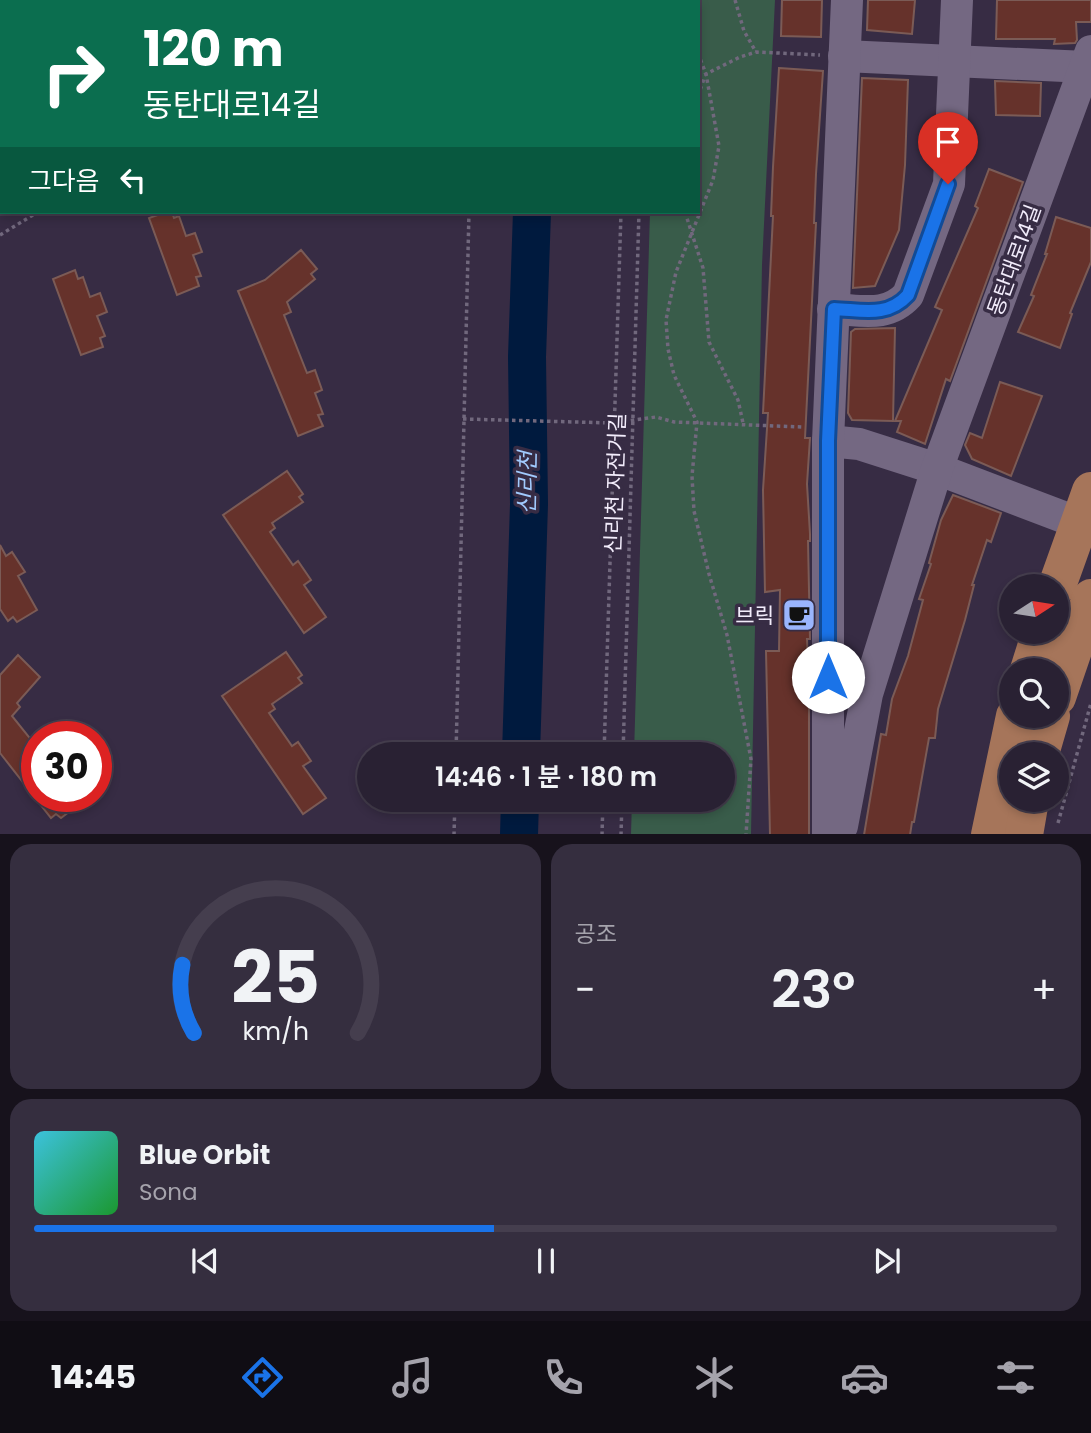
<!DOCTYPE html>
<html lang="ko">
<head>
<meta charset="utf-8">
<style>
  body { margin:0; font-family:Poppins,"Noto Sans KR",sans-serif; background:#352e3f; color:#f1f3f6; height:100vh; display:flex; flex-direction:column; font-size:26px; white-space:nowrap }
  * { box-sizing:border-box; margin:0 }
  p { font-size:23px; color:#a5a3ac }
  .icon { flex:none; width:38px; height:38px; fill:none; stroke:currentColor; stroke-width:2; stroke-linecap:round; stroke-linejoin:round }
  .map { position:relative; height:834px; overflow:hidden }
  .details { display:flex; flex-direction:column; gap:10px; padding:10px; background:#17121c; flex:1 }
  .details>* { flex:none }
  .top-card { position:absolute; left:0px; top:0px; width:700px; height:214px; box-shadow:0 4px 10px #0003,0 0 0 2px #453e4e; background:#0b6e4f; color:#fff; overflow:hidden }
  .needle { width:46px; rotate:78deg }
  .fabs { position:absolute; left:999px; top:574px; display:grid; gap:14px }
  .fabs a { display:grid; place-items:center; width:70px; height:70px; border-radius:50%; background:#292133; box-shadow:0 4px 10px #0003,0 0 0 2px #453e4e; font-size:35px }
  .speed { position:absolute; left:21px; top:721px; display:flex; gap:14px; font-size:35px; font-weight:700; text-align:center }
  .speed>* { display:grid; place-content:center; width:91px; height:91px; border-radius:50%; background:#292133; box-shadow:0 4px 10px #0003,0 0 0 2px #453e4e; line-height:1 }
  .speed .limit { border:10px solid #d22; background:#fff; color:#111 }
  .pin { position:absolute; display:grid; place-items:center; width:60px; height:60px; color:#fff; margin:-72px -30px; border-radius:50% 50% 50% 0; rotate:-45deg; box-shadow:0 0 7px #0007 }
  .pin .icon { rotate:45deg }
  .me { position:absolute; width:77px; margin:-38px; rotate:0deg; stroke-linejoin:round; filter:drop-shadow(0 0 5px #0008) }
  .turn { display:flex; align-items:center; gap:24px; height:147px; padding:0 28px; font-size:32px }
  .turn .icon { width:91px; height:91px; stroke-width:2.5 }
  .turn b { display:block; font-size:49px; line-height:60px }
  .then { display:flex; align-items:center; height:66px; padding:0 28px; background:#0003; gap:14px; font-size:26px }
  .big { font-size:52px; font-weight:600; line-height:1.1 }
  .details .tile { flex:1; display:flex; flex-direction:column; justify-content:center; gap:10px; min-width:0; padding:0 24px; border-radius:21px; background:#352e3f }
  .details .dial { align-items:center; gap:0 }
  .dial svg { height:182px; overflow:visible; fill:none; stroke:#453e4e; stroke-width:7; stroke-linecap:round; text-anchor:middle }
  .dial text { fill:#f1f3f6; stroke:none }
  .song { display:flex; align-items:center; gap:21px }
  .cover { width:84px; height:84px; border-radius:10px; background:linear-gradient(135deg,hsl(190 70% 55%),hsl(130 70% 35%)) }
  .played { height:7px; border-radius:4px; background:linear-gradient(90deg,#1a73e8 45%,#453e4e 45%) }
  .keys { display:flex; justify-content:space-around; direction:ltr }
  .heat { display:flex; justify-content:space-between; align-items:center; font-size:38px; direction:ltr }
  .details .tiles { flex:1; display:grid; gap:10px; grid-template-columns:1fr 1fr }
  .tile:last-child { grid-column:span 2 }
  .trip { position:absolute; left:357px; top:742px; width:378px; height:70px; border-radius:35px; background:#292133; box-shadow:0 4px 10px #0003,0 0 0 2px #453e4e; font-weight:600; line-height:70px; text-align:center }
  .tabs { display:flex; height:112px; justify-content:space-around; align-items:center; background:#100d14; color:#a5a3ac }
  .tabs .icon { width:49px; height:49px }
  .tabs .current { color:#1a73e8 }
  .tabs b { font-size:32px; color:#f1f3f6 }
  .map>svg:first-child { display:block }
</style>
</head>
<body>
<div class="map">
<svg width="1091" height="835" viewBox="0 0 1091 835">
  <rect width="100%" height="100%" fill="#372c44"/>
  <!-- green -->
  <polygon fill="#395c4a" points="657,0 775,0 762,265 751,834 631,834 632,800 723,800 723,754 634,754 650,212 698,212 698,2 657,2"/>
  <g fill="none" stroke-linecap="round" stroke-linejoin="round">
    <!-- river -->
    <g stroke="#001a3e" stroke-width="38">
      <polyline points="539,2 539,0"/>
      <polyline points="521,754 529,504 527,357 532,212"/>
      <polyline points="519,835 520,800"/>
    </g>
  </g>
  <!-- building -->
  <g fill="#66322b" stroke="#7b5b56" stroke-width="2">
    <polygon points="782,0 822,0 821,37 781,36"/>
    <polygon points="868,0 915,0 912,34 867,30"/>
    <polygon points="997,0 1091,0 1091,22 1076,22 1077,40 1075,43 1054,44 1055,39 996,39"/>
    <polygon points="779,68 823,71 816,174 814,223 816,223 805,438 810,438 807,484 810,534 810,541 808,541 810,639 807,639 809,695 809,835 770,835 766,651 779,651 780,590 765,592 763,490 768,413 763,413 773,216 771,216 773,167"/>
    <polygon points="862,78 908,80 905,165 899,230 875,286 853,288"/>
    <polygon points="995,81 1041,83 1040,116 996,115"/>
    <polygon points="989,169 1023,182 950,381 946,379 925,444 897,432 901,421 895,421 942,310 935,307 978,208 975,206"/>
    <polygon points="166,212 172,212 174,218 179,216 186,236 195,233 202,252 193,255 201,276 196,277 199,286 177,295 149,218"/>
    <polygon points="1056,217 1091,228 1091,262 1070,313 1072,314 1060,348 1018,332 1034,296 1031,295 1047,254 1045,254"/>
    <polygon points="301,250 317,269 311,274 315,279 287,302 291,312 284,315 307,373 315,370 322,390 315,393 323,414 318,415 323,426 298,436 238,291 265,280"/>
    <polygon points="75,270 78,279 83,277 90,297 100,293 107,312 97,316 105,336 100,338 103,347 81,355 53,279"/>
    <polygon points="895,328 893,421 852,420 848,413 851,332 855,329"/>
    <polygon points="1000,382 1042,396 1011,476 972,459 965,445 970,433 982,438"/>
    <polygon points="287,471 303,494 299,497 303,502 272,523 275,528 270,532 293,565 298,561 311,580 304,585 326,617 304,633 223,515"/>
    <polygon points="953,495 1001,513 991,542 987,540 972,585 974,585 965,620 938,709 935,738 929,738 914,822 912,822 910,835 864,835 881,734 886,735 892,699 908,656 923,600 919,599 931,564 929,563 941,520"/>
    <polygon points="0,545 6,556 12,552 25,572 18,576 37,610 17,622 13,617 8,621 0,609"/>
    <polygon points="286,652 302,675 298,678 302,683 272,704 275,709 269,713 292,746 298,742 311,761 303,766 326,798 303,814 222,696"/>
    <polygon points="18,655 40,677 17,703 20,707 12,716 37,747 37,796 90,796 61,818 56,814 51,818 0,753 0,675"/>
  </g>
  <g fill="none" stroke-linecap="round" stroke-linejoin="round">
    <!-- path -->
    <g stroke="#71687d" stroke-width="3.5" stroke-dasharray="3.5 3.5" stroke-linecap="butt">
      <polyline points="368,0 370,2"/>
      <polyline points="681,0 681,2"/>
      <polyline points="735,0 744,31 756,52"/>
      <polyline points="79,2 82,0"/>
      <polyline points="344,2 347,0"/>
      <polyline points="475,2 475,0"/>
      <polyline points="628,2 628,0"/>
      <polyline points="646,2 646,0"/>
      <polyline points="0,44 2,43"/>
      <polyline points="698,53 706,74 719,146 713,180 676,272 666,320 668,349 674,375 697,422 692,476 694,511 709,574 727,635 751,759 746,835"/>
      <polyline points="698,78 740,57 756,52 820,55"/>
      <polyline points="698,96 705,76"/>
      <polyline points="685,212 703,268 709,342 738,400 743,423"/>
      <polyline points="0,235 38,212"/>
      <polyline points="463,419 613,423 656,417 674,422 802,427"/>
      <polyline points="456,754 469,212"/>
      <polyline points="604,754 621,212"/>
      <polyline points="623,754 639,212"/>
      <polyline points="1058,823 1091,703"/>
      <polyline points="454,835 455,800"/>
      <polyline points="602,835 603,800"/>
      <polyline points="621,835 622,800"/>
    </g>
    <!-- minor -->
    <g stroke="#746882" stroke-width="32">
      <polyline points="844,56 1086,67 1091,69"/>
      <path d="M833,309C862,310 887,318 908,295L949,184L957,0"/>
      <polyline points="828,441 859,444 937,469 1079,523"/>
      <polyline points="842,826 867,694 937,469 1091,51"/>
      <polyline points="828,835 828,441 847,0"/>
    </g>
    <!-- major -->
    <g stroke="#a6755a" stroke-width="38">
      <polyline points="144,2 147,0"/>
      <polyline points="273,2 275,0"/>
      <polyline points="0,95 2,94"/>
      <polyline points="0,174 2,173"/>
      <polyline points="1057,586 1091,491"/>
      <polyline points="1029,670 1041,632"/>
      <polyline points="1057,697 1091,598"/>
      <polyline points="1040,754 1051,716"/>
      <polyline points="990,835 1015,716"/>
      <polyline points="1024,835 1030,800"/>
    </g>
  </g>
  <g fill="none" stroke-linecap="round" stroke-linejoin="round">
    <defs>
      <path id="route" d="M828,677V441L834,309C862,310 887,318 908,295L948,184"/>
    </defs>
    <!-- route casing -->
    <use href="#route" stroke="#114b97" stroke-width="18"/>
    <!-- route -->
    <use href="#route" stroke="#1a73e8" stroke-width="12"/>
  </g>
  <!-- icons -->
  <defs>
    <symbol id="cafe-square" viewBox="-11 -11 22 22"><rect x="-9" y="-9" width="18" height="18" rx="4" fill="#9ab5fd" stroke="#372c44"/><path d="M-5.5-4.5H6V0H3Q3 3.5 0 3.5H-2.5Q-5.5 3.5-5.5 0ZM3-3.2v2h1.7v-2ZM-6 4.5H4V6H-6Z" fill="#111"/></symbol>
  </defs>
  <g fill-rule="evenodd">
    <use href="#cafe-square" x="780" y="596" width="38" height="38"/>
  </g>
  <g text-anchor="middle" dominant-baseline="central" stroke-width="7" stroke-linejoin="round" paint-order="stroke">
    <!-- street labels -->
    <g font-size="21" fill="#f2ecfb" stroke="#372c44">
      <text transform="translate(1014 260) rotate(-70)">동탄대로14길</text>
      <text transform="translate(615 483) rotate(-88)">신리천 자전거길</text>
    </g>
    <!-- poi labels -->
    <g font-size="21" fill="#f2ecfb" stroke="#372c44" text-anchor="end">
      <text x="774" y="615">브릭</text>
    </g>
    <!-- water labels -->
    <g font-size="23" font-style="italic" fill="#a1cafd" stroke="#372c44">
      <text transform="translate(527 483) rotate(-89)">신리천</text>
    </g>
  </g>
</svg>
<div class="fabs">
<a><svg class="needle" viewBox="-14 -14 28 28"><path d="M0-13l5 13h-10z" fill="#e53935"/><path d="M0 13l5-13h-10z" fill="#a5a3ac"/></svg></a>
<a><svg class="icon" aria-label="search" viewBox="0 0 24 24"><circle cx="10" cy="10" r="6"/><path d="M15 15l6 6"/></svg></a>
<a><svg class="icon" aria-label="layers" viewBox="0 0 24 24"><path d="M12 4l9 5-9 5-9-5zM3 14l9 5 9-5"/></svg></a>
</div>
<div class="speed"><div class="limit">30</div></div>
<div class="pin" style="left:948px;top:184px;background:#d93025"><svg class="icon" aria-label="arrive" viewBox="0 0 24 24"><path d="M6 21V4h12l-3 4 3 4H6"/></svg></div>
<svg class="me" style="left:828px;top:677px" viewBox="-20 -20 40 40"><circle r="19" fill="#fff"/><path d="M0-13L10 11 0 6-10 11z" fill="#1a73e8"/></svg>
<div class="trip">14:46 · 1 분 · 180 m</div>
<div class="top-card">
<div class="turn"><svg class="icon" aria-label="right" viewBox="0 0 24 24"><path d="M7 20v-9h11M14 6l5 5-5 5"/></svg><div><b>120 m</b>동탄대로14길</div></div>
<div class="then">그다음<svg class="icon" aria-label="left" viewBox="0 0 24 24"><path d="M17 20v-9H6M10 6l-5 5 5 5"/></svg></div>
</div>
</div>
<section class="details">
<div class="tiles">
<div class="tile dial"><svg viewBox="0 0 100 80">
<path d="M14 69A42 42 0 1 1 86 69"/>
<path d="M14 69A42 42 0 0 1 9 39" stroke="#1a73e8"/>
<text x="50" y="56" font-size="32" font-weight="700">25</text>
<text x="50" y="72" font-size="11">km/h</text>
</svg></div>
<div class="tile"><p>공조</p>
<div class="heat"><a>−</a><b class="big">23°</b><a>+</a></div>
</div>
<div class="tile">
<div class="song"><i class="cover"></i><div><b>Blue Orbit</b><p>Sona</p></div></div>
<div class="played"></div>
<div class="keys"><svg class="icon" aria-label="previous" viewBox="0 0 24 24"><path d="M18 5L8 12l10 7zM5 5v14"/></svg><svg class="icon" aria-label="pause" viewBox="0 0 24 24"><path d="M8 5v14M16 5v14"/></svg><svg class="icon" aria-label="next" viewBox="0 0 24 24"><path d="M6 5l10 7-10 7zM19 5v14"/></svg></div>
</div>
</div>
</section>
<nav class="tabs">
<b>14:45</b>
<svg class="icon current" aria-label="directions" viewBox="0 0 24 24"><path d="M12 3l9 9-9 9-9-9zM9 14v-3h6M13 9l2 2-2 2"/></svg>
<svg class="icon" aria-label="music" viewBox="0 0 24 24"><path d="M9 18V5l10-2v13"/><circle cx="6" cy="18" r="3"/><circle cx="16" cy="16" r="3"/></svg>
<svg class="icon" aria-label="phone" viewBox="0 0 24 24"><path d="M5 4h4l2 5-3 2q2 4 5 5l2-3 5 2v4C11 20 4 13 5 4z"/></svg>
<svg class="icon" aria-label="climate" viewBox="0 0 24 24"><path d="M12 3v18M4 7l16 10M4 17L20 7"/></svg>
<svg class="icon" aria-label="car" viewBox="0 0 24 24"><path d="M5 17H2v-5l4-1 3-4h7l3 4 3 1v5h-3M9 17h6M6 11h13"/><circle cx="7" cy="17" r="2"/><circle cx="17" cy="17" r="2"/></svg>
<svg class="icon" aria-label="filters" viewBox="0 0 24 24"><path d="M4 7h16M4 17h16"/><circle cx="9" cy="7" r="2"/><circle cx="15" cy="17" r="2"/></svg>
</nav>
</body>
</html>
